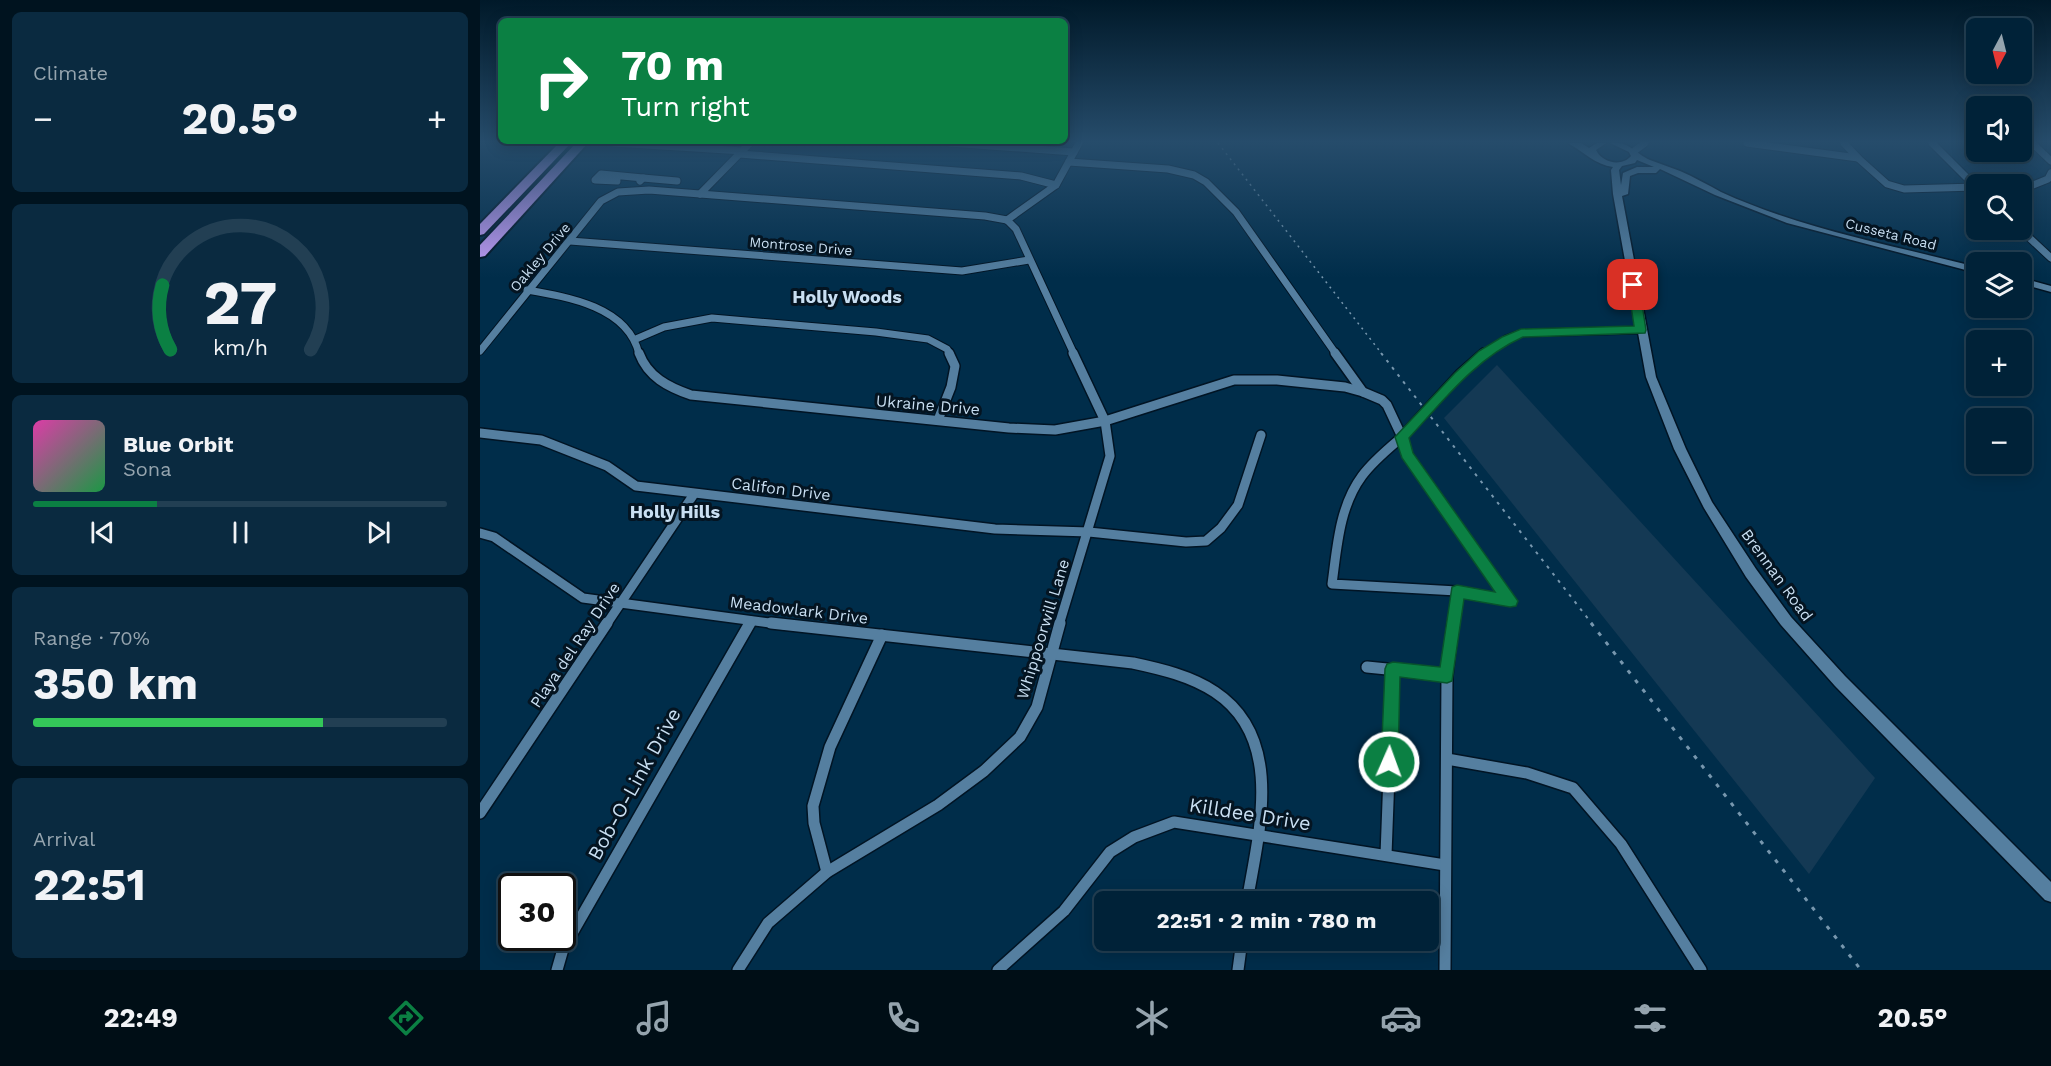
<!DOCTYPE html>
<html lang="en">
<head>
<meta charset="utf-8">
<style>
  body { margin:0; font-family:"Work Sans",sans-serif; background:#0a2a40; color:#f1f3f6; height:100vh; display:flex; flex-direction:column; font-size:22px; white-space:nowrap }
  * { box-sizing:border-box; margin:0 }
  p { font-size:20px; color:#95a4ae }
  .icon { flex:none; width:33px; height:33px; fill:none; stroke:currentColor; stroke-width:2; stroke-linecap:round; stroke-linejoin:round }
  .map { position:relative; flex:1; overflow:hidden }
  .details { display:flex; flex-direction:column; gap:12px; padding:12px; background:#00131f; width:480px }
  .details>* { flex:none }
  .banner { position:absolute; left:18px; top:18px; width:570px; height:126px; border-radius:9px; box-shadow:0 3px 15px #0003,0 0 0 2px #223f53; background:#0b8043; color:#fff; overflow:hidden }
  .needle { width:39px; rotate:187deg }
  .tools { position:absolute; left:1486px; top:18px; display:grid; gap:12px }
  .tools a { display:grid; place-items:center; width:66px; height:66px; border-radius:9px; background:#002238; box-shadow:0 3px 15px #0003,0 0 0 2px #223f53; font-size:30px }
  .speed { position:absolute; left:18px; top:873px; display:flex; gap:12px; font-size:30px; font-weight:700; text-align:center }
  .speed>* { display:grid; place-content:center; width:78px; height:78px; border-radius:50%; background:#002238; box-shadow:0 3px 15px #0003,0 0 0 2px #223f53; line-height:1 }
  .speed .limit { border:3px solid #111; border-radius:9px; background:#fff; color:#111 }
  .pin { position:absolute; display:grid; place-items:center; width:51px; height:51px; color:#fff; margin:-26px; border-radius:12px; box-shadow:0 3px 9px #0006 }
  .me { position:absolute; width:66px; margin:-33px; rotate:2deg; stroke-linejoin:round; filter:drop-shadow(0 0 4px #0008) }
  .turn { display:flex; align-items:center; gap:21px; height:126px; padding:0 24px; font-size:27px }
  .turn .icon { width:78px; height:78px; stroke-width:2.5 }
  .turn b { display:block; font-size:42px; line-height:51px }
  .big { font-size:45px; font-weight:700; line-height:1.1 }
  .details .card { flex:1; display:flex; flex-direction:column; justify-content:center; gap:9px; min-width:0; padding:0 21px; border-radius:9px; background:#0a2a40 }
  .details .dial { align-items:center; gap:0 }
  .dial svg { height:156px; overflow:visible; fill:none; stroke:#223f53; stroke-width:7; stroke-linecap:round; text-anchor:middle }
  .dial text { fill:#f1f3f6; stroke:none }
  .song { display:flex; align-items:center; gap:18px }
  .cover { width:72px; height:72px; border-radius:9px; background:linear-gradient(135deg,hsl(320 70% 55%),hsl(140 70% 35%)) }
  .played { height:6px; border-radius:3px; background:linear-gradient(90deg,#0b8043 30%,#223f53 30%) }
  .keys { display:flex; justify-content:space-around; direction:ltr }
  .heat { display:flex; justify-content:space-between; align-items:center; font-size:33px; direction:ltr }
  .charge { height:9px; border-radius:4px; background:linear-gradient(90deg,#34c759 70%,#223f53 0) }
  .trip { position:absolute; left:614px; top:891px; width:345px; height:60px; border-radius:9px; background:#002238; box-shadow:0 3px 15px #0003,0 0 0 2px #223f53; font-weight:700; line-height:60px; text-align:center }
  .menu { display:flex; height:96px; justify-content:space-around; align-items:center; background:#000e16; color:#95a4ae }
  .menu .icon { width:42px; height:42px }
  .menu .on { color:#0b8043 }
  .menu b { font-size:27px; color:#f1f3f6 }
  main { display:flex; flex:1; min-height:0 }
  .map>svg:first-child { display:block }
</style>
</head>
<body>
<main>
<section class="details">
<div class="card"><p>Climate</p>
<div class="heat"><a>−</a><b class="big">20.5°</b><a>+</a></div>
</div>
<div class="card dial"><svg viewBox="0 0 100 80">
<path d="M14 69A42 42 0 1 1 86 69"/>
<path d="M14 69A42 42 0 0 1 10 36" stroke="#0b8043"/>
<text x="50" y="56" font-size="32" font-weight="700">27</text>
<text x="50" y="72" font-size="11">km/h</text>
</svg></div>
<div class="card">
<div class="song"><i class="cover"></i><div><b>Blue Orbit</b><p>Sona</p></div></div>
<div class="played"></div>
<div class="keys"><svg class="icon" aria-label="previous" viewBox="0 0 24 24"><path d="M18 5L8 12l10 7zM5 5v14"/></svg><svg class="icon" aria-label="pause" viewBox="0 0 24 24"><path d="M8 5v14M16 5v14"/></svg><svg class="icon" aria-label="next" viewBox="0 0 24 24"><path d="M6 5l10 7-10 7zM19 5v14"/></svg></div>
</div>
<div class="card"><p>Range · 70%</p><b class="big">350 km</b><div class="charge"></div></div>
<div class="card"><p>Arrival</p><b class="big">22:51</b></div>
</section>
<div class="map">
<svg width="1571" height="970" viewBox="0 0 1571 970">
  <rect width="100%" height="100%" fill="#002d4a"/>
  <!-- built -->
  <polygon fill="#143954" points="1017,365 1395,778 1329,874 964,418"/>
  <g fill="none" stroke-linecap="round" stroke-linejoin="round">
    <defs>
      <g id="minor-far2">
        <polyline points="134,143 263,151"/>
        <polyline points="470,143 594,152"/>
        <polyline points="1267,143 1378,158 1407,184 1424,189 1497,187"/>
        <polyline points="1364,143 1378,158"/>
        <polyline points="1452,143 1497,188"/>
        <polyline points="1552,143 1571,161"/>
        <polyline points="1153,152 1165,143"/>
        <polyline points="260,154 541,176 576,185"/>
        <polyline points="589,162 688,169 714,175 726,182 756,212 856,354"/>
        <polyline points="137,181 115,180 121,174 163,178"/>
        <polyline points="160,181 163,178 197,181"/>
        <polyline points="1542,186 1553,185 1568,179 1571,173"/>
        <polyline points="220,194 270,143"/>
        <polyline points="527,220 576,185 599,143"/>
        <polyline points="527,220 536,229 594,354"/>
        <polyline points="1541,230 1571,258"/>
        <polyline points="90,241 482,271 549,260"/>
        <path d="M47,290C89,297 148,307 159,354"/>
        <polyline points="156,339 184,327 232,318 396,332 448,339 467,349 470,354"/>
        <polyline points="0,351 121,201 138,192 169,190 505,216 527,220"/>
        <polyline points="1002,354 1026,339 1042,333 1161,330"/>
      </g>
      <g id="minor-far1">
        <path d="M159,353C168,377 188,387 211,395L529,428L575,430L625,421L754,380H797L865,387L883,392"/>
        <polyline points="855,353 883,392 902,400 907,405 922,437"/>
        <polyline points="458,420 471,387 475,366 469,353"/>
        <polyline points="0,433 61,440 127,466 156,486 515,529 609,532 706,542 726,541 741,528 758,505 781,435"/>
        <path d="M922,437L927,454L1030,601L977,591L852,584C857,548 859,507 882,476C893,461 908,449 922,437Z"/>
        <polyline points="922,437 980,374 1004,353"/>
        <polyline points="0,533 14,537 103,598 305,625"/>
        <polyline points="126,625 214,494"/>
        <polyline points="269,625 271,621"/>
        <polyline points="579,625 630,456 625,421 593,353"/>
        <polyline points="973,625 977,591"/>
      </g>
      <g id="minor">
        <path d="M291,623L653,663C681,669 711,676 735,692C806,739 778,835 767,902"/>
        <polyline points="887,667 967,675"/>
        <polyline points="967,759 1047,773 1093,788 1141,844 1221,970"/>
        <polyline points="0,813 127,623"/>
        <polyline points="906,855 913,669"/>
        <polyline points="347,872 334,823 333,806 350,747 402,635"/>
        <polyline points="77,970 83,949 270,623"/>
        <polyline points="258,970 288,923 347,872 458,805 504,771 540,737 557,707 580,623"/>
        <polyline points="518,970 584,911 630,852 654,837 694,822 965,865"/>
        <polyline points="758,970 762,940"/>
        <polyline points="965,970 967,675 973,623"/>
      </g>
      <g id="tertiary">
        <path d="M1088,143H1101L1109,148L1117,143H1126L1116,150C1122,163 1142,167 1151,156L1149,152L1130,143C1150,141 1154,153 1170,160C1180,164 1190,167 1200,171C1214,177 1228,185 1241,192C1322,229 1411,245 1497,267V273L1307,223L1235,195L1180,169L1176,173H1158L1150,176L1148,194L1142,196L1176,377L1206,449L1232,502L1276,569L1311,617L1365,676L1571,882V902L1565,900L1355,686L1301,625L1266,577L1224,508L1194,449L1166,377L1133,194L1131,170L1133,167C1116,165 1102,151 1088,143ZM1157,160L1174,167H1157L1143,173L1141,185L1139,170L1142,166L1155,163Z"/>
        <polygon points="1542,278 1571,286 1571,292 1542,284"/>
      </g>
      <g id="motorway">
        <polygon points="79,143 91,143 4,234 0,235 0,224"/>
        <polygon points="96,143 108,143 5,256 0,257 0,245"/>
      </g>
    </defs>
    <!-- minor-far2 casing -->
    <use href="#minor-far2" stroke="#011424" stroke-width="9"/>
    <!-- minor-far1 casing -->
    <use href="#minor-far1" stroke="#011424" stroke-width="12"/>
    <!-- minor casing -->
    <use href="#minor" stroke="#011424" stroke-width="14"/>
    <!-- tertiary casing -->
    <use href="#tertiary" stroke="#011424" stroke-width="3"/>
    <!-- motorway casing -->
    <use href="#motorway" stroke="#011424" stroke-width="4"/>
    <!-- minor-far2 -->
    <use href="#minor-far2" stroke="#557fa0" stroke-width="7"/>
    <!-- minor-far1 -->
    <use href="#minor-far1" stroke="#557fa0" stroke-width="9"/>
    <!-- minor -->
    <use href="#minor" stroke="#557fa0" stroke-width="11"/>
    <!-- tertiary -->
    <use href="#tertiary" fill="#557fa0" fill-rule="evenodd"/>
    <!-- motorway -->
    <use href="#motorway" fill="#c79efb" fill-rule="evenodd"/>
    <!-- rail-far2 -->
    <polyline stroke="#7797ae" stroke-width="1.5" stroke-dasharray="2 4.5" stroke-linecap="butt" points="738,143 902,354"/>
    <!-- rail-far1 -->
    <polyline stroke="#7797ae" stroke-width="2" stroke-dasharray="3 6" stroke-linecap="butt" points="901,353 1113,625"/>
    <!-- rail -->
    <polyline stroke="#7797ae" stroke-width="3" stroke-dasharray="4 8" stroke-linecap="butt" points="1111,623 1381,970"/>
  </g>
  <!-- sky -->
  <linearGradient id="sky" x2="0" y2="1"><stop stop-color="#001929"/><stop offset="0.51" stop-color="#264c6b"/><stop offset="1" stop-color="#264c6b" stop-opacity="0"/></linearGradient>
  <rect width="1571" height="278" fill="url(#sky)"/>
  <!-- route -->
  <path fill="#0b8043" stroke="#07532c" stroke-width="1.5" d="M1153,281L1159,285L1166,330L1165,333L1043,337C996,358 963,401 929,438L933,453L1038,601L1036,606L1030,607L984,599L972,681L967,683L920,677L918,762L915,768L909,771L903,768L901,762L905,669L907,664L913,662L960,667L972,587L977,585L1015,592L922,458L915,437L975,373L999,351L1022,337L1041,329L1154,326L1148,285Z"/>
  <g text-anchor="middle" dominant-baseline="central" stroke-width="6" stroke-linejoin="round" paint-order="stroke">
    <!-- far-street labels -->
    <g font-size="14" fill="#c9dff2" stroke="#041421">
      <text transform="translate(1411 234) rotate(14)">Cusseta Road</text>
      <text transform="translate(321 246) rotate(5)">Montrose Drive</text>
      <text transform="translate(60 257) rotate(-50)">Oakley Drive</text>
    </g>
    <!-- street labels -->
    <g font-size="16" fill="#c9dff2" stroke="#041421">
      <text transform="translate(448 405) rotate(5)">Ukraine Drive</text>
      <text transform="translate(301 489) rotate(7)">Califon Drive</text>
      <text transform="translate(1297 575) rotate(54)">Brennan Road</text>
      <text transform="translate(319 610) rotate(7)">Meadowlark Drive</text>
      <text transform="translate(563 629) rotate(-73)">Whippoorwill Lane</text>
      <text transform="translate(95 645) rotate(-56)">Playa del Ray Drive</text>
    </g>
    <!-- neighbourhood labels -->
    <g font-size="18" font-weight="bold" fill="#c9dff2" stroke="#041421">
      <text x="367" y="296">Holly Woods</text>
      <text x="195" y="511">Holly Hills</text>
    </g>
    <!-- near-street labels -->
    <g font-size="20" fill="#c9dff2" stroke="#041421">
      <text transform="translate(154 784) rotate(-61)">Bob-O-Link Drive</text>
      <text transform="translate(770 814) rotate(9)">Killdee Drive</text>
    </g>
  </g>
</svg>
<div class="tools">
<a><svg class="needle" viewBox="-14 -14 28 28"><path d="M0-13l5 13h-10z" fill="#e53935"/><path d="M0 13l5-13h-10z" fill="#95a4ae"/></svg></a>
<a><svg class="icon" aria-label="sound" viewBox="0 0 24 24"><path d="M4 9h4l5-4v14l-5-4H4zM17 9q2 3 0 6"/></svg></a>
<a><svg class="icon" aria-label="search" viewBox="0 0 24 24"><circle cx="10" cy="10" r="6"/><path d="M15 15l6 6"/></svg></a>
<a><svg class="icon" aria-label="layers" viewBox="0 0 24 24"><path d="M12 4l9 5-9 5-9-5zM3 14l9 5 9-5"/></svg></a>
<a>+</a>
<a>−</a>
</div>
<div class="speed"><div class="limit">30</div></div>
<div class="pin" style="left:1153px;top:285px;background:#d93025"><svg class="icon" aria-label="arrive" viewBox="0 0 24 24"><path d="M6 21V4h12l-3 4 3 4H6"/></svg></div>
<svg class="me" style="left:909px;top:762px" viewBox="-20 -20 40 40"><circle r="17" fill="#0b8043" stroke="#fff" stroke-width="3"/><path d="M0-11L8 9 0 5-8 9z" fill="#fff"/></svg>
<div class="trip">22:51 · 2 min · 780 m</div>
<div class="banner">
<div class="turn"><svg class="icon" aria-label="right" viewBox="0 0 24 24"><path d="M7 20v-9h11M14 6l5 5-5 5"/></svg><div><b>70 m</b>Turn right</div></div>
</div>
</div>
</main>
<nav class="menu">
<b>22:49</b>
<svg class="icon on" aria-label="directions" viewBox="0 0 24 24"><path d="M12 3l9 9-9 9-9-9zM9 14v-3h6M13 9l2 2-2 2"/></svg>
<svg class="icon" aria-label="music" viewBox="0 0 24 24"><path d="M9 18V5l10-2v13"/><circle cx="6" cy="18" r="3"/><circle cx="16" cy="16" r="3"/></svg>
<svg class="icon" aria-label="phone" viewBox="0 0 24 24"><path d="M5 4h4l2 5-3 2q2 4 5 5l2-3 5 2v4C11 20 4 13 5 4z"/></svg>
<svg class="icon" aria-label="climate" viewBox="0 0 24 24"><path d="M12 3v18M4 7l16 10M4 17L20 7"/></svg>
<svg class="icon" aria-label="car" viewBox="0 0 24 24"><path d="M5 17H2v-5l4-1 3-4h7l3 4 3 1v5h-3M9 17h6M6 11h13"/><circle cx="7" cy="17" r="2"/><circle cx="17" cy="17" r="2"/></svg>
<svg class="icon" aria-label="filters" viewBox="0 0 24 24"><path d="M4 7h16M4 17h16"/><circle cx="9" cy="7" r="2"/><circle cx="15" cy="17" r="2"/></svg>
<b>20.5°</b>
</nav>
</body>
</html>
